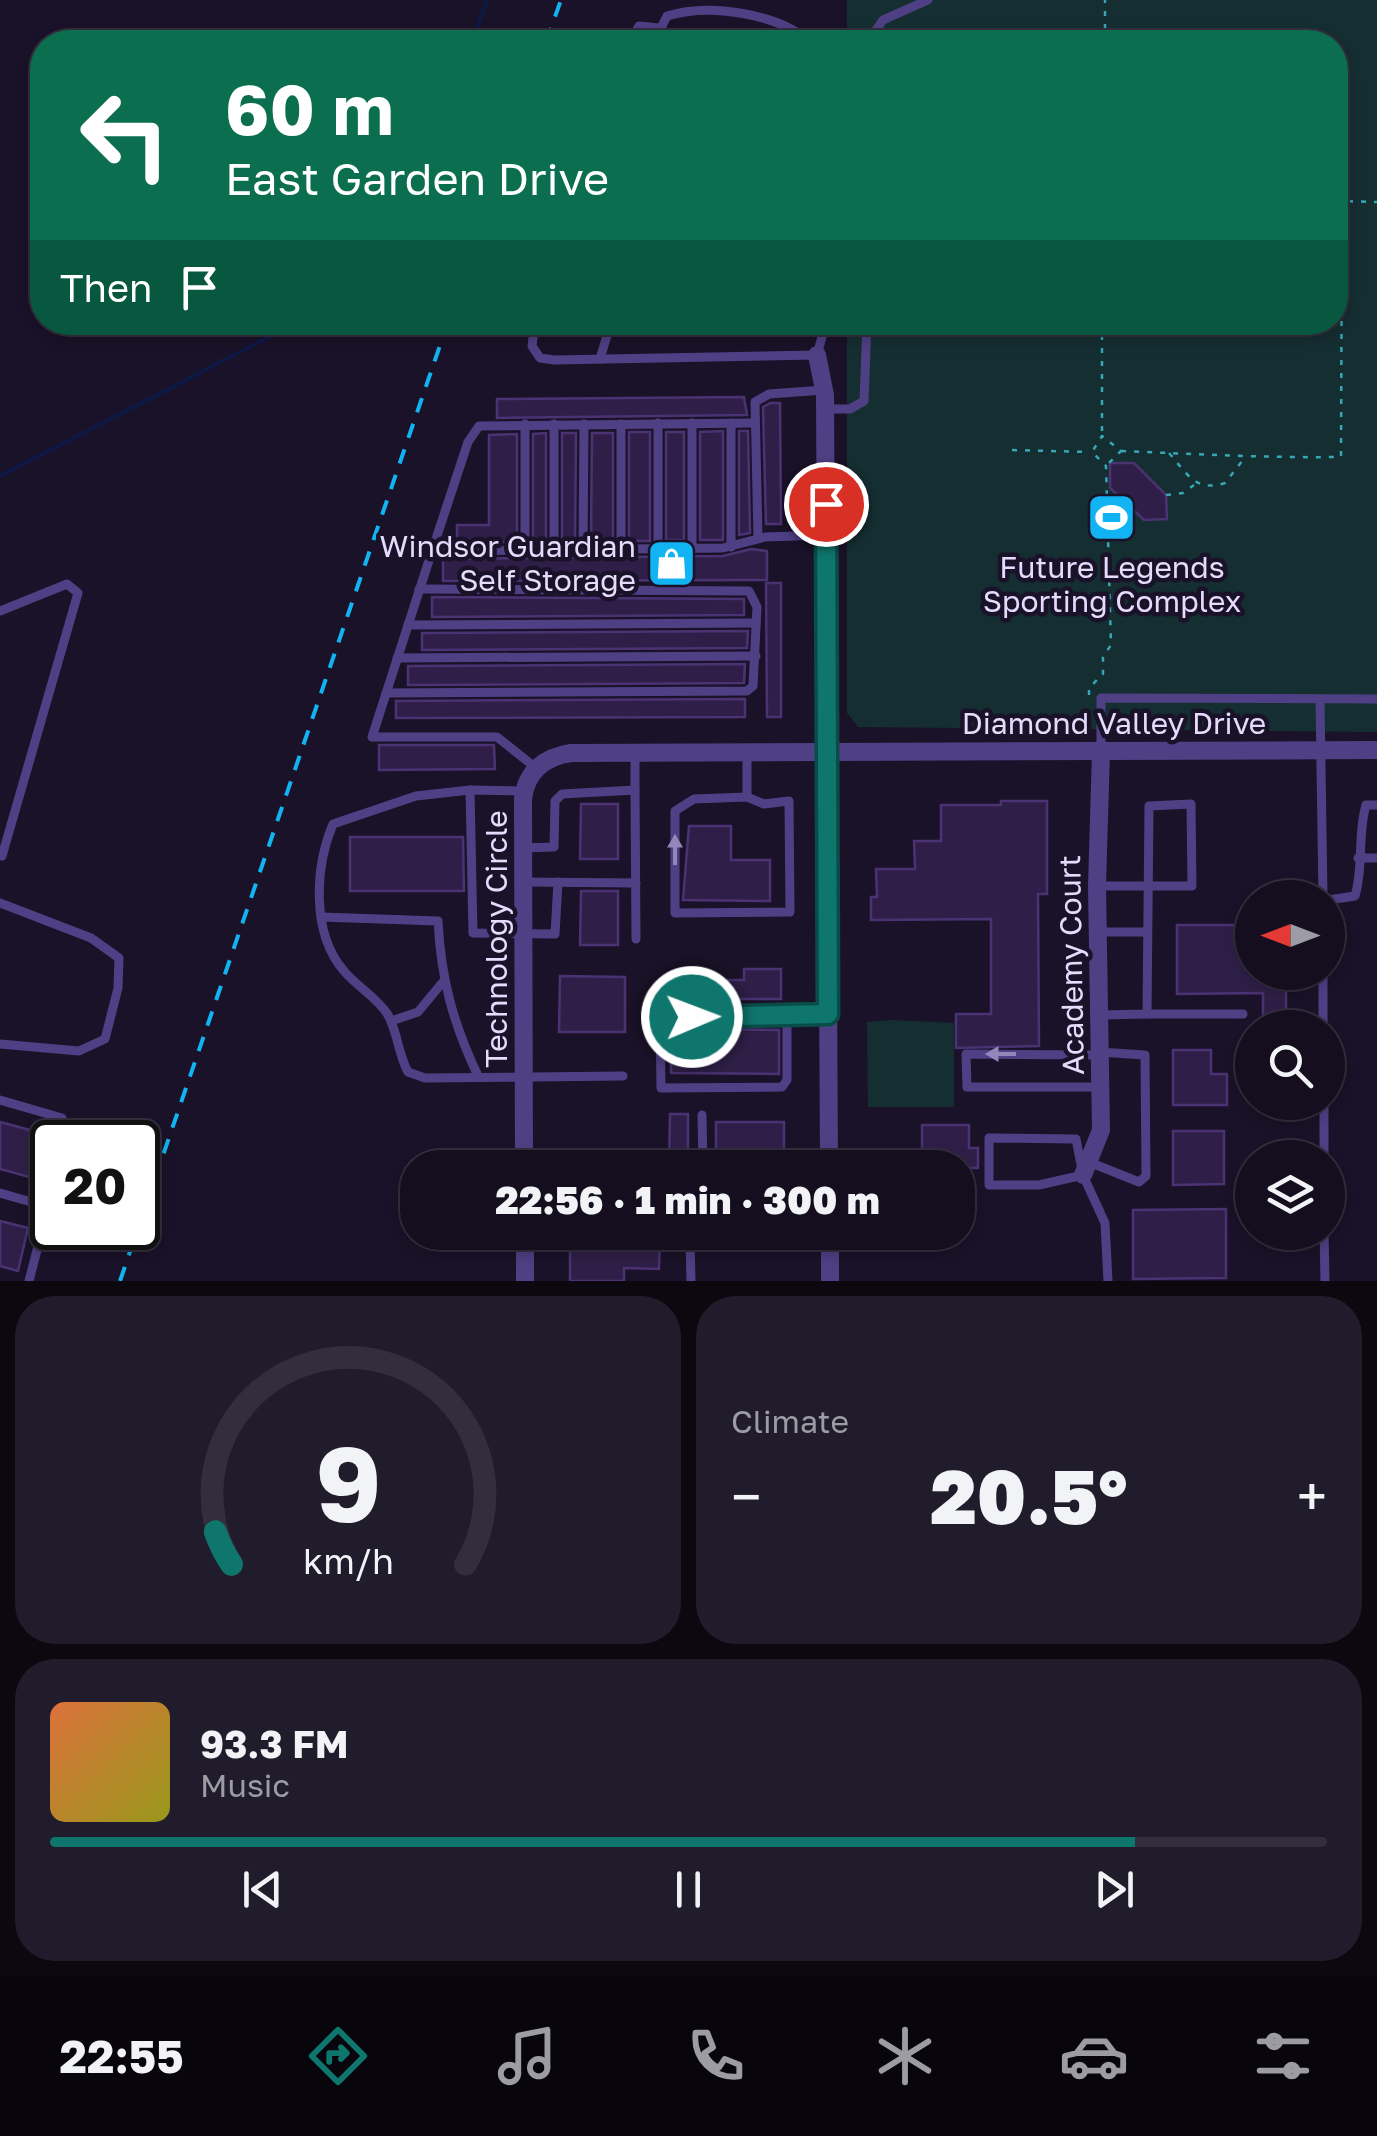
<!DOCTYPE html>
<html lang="en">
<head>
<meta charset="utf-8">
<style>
  body { margin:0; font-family:"Golos Text",sans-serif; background:#211c2b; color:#f1f3f6; height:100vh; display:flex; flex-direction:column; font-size:38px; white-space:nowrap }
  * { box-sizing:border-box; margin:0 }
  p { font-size:32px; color:#9d9ca4 }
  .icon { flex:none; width:55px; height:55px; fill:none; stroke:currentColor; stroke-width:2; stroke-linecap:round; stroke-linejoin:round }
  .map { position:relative; height:1281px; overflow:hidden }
  .panel { display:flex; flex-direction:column; gap:15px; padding:15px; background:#0b0810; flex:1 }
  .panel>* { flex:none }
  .top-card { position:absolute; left:30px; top:30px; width:1318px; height:305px; border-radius:40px; box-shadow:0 5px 15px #0003,0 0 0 2px #332e3c; background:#0b6e4f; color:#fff; overflow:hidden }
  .needle { width:65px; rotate:270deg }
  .fabs { position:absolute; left:1235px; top:880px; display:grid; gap:20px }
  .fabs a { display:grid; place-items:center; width:110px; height:110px; border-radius:50%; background:#140e1e; box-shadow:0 5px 15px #0003,0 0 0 2px #332e3c; font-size:50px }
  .speed { position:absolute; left:30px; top:1120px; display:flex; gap:20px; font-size:50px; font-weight:700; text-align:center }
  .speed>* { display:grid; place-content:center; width:130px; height:130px; border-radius:50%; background:#140e1e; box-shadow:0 5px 15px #0003,0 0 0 2px #332e3c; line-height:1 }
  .speed .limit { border:5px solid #111; border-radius:15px; background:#fff; color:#111 }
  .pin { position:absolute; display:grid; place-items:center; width:85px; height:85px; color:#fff; margin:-42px; border:5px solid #fff; border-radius:50%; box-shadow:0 2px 10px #0007 }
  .me { position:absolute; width:110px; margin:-55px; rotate:89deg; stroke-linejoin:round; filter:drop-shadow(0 0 8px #0008) }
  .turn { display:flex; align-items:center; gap:35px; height:210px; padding:0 30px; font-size:45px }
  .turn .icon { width:130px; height:130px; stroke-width:2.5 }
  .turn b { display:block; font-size:70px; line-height:85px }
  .then { display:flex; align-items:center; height:95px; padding:0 30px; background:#0003; gap:20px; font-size:38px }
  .big { font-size:75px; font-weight:800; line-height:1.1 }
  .panel .card { flex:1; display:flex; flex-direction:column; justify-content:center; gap:15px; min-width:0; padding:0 35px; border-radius:40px; background:#211c2b }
  .panel .dial { align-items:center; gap:0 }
  .dial svg { height:260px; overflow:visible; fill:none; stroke:#332e3c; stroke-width:7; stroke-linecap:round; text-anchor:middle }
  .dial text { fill:#f1f3f6; stroke:none }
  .song { display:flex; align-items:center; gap:30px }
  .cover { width:120px; height:120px; border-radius:15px; background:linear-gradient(135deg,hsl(20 70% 55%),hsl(60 70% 35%)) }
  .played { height:10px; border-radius:5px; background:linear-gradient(90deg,#0f766e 85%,#332e3c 85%) }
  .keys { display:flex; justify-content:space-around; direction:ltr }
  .heat { display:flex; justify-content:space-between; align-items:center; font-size:55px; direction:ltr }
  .panel .tiles { flex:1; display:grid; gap:15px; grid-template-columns:1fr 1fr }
  .card:last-child { grid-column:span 2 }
  .trip { position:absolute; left:400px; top:1150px; width:575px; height:100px; border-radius:40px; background:#140e1e; box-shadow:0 5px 15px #0003,0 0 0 2px #332e3c; font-weight:800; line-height:100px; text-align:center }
  .dock { display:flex; height:160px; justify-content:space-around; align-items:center; background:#08060c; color:#9d9ca4 }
  .dock .icon { width:70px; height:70px }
  .dock .current { color:#0f766e }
  .dock b { font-size:45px; color:#f1f3f6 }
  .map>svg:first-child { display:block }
</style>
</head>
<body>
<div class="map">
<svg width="1377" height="1281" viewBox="0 0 1377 1281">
  <rect width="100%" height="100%" fill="#1a1228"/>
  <!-- green -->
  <g fill="#152e32">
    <polygon points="847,0 1377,0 1377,732 858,727 847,713 847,323 1335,322 1335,42 847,42"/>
    <polygon points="893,1020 954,1023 954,1107 868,1107 867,1022"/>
  </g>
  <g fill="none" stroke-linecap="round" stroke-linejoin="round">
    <!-- stream -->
    <g stroke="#0e1845" stroke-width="4">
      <polyline points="472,42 487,0"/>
      <polyline points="0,476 298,322"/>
    </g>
  </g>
  <!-- building -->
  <g fill="#2f1f48" stroke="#4b3273" stroke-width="2.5">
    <polygon points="744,397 747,415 497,418 497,399"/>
    <polygon points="770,403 780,403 781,524 766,524 763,407"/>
    <polygon points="723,431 723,540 700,540 700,432"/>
    <polygon points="739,431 748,431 750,533 739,535"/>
    <rect x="629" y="432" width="21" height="109"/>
    <rect x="666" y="432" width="18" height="108"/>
    <polygon points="546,433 546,542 533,542 533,434"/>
    <polygon points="562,433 576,433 575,541 562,542"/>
    <polygon points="592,433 613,433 613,541 591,541"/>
    <polygon points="517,434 517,542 457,543 457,525 489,525 489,435"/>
    <polygon points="1110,463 1134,463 1166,495 1167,519 1144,520 1110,488"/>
    <polygon points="751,549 767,551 767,580 443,581 443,559 723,556"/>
    <polygon points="766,583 781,583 781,717 767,717"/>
    <polygon points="432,597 744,599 744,615 432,617"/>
    <polygon points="748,631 747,648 422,650 422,633"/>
    <polygon points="745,664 744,683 408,685 408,666"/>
    <polygon points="745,699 745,717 396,718 396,701"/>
    <polygon points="379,745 494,745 495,769 379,770"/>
    <polygon points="1001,801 1047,801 1047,894 1038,894 1039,1046 956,1048 956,1014 991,1014 991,919 871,920 871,897 877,897 876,869 915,869 914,841 941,841 941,805 1001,805"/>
    <polygon points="581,804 618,804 618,859 580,859"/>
    <polygon points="689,826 731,826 731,860 770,860 770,901 683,900"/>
    <polygon points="350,837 463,837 464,891 350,891"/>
    <polygon points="581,891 618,891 618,945 580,945"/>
    <polygon points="1177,925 1252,925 1252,972 1286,972 1286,1021 1263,1021 1263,993 1177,994"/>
    <polygon points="744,969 781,969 781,999 728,999 728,980 744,980"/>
    <polygon points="560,976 625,977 625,1032 559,1032"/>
    <polygon points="671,1029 779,1030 779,1074 671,1073"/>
    <polygon points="1173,1050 1211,1050 1211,1074 1227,1074 1227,1105 1173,1105"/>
    <polygon points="670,1114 688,1114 688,1168 669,1168"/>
    <polygon points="0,1122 52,1136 40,1180 0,1169"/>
    <polygon points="716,1122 784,1122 784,1168 716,1167"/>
    <polygon points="922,1125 969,1125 969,1148 978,1148 978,1168 969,1168 970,1192 958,1192 958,1168 922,1168"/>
    <polygon points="1173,1131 1224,1131 1224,1184 1173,1185"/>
    <polygon points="1226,1209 1226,1278 1133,1279 1133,1210"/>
    <polygon points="0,1221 28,1228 18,1271 0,1266"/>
    <polygon points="570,1237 660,1237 659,1269 624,1268 624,1281 570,1281"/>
  </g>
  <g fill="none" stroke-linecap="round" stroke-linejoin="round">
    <!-- path -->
    <g stroke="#37a6b5" stroke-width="2.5" stroke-dasharray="5 8" stroke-linecap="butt">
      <polyline points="1105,42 1105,0"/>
      <polyline points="1335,201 1377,202"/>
      <polyline points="1102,322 1102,436"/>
      <polyline points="1012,450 1090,452"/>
      <path d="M1121,451C1195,454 1267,458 1341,457L1342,201"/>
      <path d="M1169,453C1186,472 1195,493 1225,483L1243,460"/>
      <polyline points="1166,495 1183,493 1194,485"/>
      <polyline points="1089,695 1089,688 1103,674 1103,657 1111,645 1106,466 1092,452 1102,436 1121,451 1106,466"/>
    </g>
    <!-- lane -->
    <g stroke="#4f4085" stroke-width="9">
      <polyline points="630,42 639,26 659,28"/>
      <path d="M654,42L667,16C708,3 777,13 810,42"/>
      <polyline points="868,42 883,20 928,0"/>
      <polyline points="535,322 532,346 540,358 554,360 817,355 826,322"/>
      <polyline points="600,359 611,322"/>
      <polyline points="825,409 850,409 864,401 867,322"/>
      <polyline points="658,423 658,548"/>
      <polyline points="692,423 692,548"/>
      <polyline points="731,423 731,547"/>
      <polyline points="525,424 525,548"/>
      <polyline points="554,424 554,548"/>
      <polyline points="621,424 621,548"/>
      <polyline points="758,538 755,402 769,394 824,390"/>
      <polyline points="583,548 584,424"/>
      <polyline points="432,551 468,442 479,426 755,423"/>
      <polyline points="0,611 67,584 78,593 2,856"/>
      <polyline points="408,625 756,623"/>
      <polyline points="397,658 756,656"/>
      <polyline points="386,693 747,691 753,686 757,607 749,591 419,589"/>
      <polyline points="1320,699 1323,898"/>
      <polyline points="1101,751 1101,698 1377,699"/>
      <polyline points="747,752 747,797 764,804 789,801 790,912 675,913 675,811 694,799 747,797"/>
      <polyline points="536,768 497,737 372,737 432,551 723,548 765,537 826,535"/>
      <path d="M470,790L416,796L333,824C315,867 311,933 344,971C357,987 376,996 388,1015C398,1033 398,1054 408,1072L425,1078L623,1076"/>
      <polyline points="635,790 636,939"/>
      <polyline points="524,791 470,790 473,933 555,934 558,882"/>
      <polyline points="523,848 554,847 555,801 562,794 635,790 635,753"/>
      <polyline points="1358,858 1377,858"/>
      <polyline points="523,882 636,883"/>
      <polyline points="1097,886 1192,886 1191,804 1149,806 1147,1014 1099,1015"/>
      <path d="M1328,900L1355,896C1364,866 1357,836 1366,805H1377"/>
      <polyline points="0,903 91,938 119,958 118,988 105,1039 79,1051 0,1044"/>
      <path d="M321,917L438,921C441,979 453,1023 478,1076"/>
      <polyline points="1097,932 1147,932"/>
      <polyline points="1323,972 1323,1028"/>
      <polyline points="1147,1014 1243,1014"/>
      <polyline points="787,1015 660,1018 661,1088 782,1087 787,1080 787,1015 829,1014"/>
      <polyline points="391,1021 418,1012 442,983"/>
      <polyline points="1099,1055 966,1054 967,1087 1100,1087"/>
      <polyline points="0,1100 62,1118 66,1142"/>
      <polyline points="1324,1102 1324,1158"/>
      <polyline points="702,1115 703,1168"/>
      <polyline points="1089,1162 1139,1182 1146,1176 1145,1055 1099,1052"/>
      <polyline points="1083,1175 1039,1185 989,1185 989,1138 1076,1139 1083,1175 1105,1223 1108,1281"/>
      <polyline points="0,1193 49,1207"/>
      <polyline points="1324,1232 1325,1281"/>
      <polyline points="29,1281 52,1192"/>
      <polyline points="691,1281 690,1240 770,1241"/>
    </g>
    <!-- street -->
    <g stroke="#4f4085" stroke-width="18">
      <polyline points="817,355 825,395 829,1168"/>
      <path d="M524,1168L523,799C526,772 544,757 571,753L1377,750"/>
      <polyline points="1083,1175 1101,1130 1097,886 1101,751"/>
      <polyline points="525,1232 525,1281"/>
      <polyline points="830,1232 830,1281"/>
    </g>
    <!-- rail -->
    <g stroke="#12b3f2" stroke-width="4" stroke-dasharray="15 12" stroke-linecap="butt">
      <polyline points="546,42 561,0"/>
      <polyline points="120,1281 448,322"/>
    </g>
  </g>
  <!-- one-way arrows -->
  <defs><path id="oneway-solid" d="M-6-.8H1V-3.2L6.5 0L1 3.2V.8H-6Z" transform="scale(2.5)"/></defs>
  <g fill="#9286bb">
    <use href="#oneway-solid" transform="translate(675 850) rotate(-90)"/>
    <use href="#oneway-solid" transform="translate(1001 1054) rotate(-180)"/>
  </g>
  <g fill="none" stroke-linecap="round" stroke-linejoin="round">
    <defs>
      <polyline id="route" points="692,1017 828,1014 826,504"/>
    </defs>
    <!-- route casing -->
    <use href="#route" stroke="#0a4d48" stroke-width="25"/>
    <!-- route -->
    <use href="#route" stroke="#0f766e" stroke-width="18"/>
  </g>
  <!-- icons -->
  <defs>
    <symbol id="stadium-square" viewBox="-11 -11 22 22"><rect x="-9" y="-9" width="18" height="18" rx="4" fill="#12b3f2" stroke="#1a1228"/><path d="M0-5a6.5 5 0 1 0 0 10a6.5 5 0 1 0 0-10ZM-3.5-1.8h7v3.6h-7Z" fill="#fff"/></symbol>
    <symbol id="shop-square" viewBox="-11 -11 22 22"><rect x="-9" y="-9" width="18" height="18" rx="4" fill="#12b3f2" stroke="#1a1228"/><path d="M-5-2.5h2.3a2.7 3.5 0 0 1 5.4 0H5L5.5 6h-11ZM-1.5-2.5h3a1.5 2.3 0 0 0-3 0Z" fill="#fff"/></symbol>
  </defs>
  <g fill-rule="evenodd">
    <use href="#stadium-square" x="1084" y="490" width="55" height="55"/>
    <use href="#shop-square" x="644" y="536" width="55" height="55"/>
  </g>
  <g text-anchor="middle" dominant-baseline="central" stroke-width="9" stroke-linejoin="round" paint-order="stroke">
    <!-- poi labels -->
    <g font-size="30" fill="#e5dbfd" stroke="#1a1228" text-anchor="end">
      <text x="636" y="546">Windsor Guardian<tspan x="636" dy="34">Self Storage</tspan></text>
      <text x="1112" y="567" text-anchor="middle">Future Legends<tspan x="1112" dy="34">Sporting Complex</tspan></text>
    </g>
    <!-- street labels -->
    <g font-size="30" fill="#e5dbfd" stroke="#1a1228">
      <text x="1114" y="723">Diamond Valley Drive</text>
      <text transform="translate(496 939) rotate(-90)">Technology Circle</text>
      <text transform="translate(1071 965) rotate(-91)">Academy Court</text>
    </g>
  </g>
</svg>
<div class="fabs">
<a><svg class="needle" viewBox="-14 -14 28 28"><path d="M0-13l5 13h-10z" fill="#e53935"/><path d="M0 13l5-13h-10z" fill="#9d9ca4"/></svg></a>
<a><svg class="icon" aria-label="search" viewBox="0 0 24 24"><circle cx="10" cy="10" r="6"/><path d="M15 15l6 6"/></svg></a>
<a><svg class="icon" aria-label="layers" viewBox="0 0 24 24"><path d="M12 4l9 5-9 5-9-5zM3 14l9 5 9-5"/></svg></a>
</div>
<div class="speed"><div class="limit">20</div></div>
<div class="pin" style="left:826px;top:504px;background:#d93025"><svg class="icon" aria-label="arrive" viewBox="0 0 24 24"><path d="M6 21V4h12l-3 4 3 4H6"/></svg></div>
<svg class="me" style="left:692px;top:1017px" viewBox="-20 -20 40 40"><circle r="17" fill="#0f766e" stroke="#fff" stroke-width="3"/><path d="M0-11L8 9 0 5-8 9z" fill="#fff"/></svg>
<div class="trip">22:56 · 1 min · 300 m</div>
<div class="top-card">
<div class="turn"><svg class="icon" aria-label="left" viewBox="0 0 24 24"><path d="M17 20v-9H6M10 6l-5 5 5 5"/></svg><div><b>60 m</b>East Garden Drive</div></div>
<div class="then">Then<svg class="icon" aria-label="arrive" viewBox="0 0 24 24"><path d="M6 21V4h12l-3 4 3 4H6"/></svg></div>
</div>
</div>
<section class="panel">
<div class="tiles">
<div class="card dial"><svg viewBox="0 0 100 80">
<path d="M14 69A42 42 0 1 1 86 69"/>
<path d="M14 69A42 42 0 0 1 9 59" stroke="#0f766e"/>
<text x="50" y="56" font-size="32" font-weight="700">9</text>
<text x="50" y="72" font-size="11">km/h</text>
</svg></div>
<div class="card"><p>Climate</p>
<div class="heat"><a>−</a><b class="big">20.5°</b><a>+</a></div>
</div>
<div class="card">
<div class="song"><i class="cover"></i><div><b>93.3 FM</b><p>Music</p></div></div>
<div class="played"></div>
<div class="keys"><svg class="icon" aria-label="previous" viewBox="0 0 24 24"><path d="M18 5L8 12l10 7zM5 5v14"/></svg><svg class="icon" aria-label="pause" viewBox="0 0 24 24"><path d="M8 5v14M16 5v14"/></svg><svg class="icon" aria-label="next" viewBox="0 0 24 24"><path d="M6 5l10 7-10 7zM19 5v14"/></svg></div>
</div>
</div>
</section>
<nav class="dock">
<b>22:55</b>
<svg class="icon current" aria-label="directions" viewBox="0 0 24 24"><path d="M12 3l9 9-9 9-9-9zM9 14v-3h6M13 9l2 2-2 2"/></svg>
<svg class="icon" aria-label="music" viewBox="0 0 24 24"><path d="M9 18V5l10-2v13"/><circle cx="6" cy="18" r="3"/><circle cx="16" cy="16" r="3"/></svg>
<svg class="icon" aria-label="phone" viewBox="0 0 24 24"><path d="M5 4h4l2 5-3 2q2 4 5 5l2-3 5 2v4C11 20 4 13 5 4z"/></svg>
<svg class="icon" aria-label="climate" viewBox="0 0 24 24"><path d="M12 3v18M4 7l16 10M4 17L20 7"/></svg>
<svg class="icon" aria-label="car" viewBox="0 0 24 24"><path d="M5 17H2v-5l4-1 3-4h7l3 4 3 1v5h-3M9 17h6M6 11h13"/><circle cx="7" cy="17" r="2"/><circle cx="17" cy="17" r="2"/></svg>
<svg class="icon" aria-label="filters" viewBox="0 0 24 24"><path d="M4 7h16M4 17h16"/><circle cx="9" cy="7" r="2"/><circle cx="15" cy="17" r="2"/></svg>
</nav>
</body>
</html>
